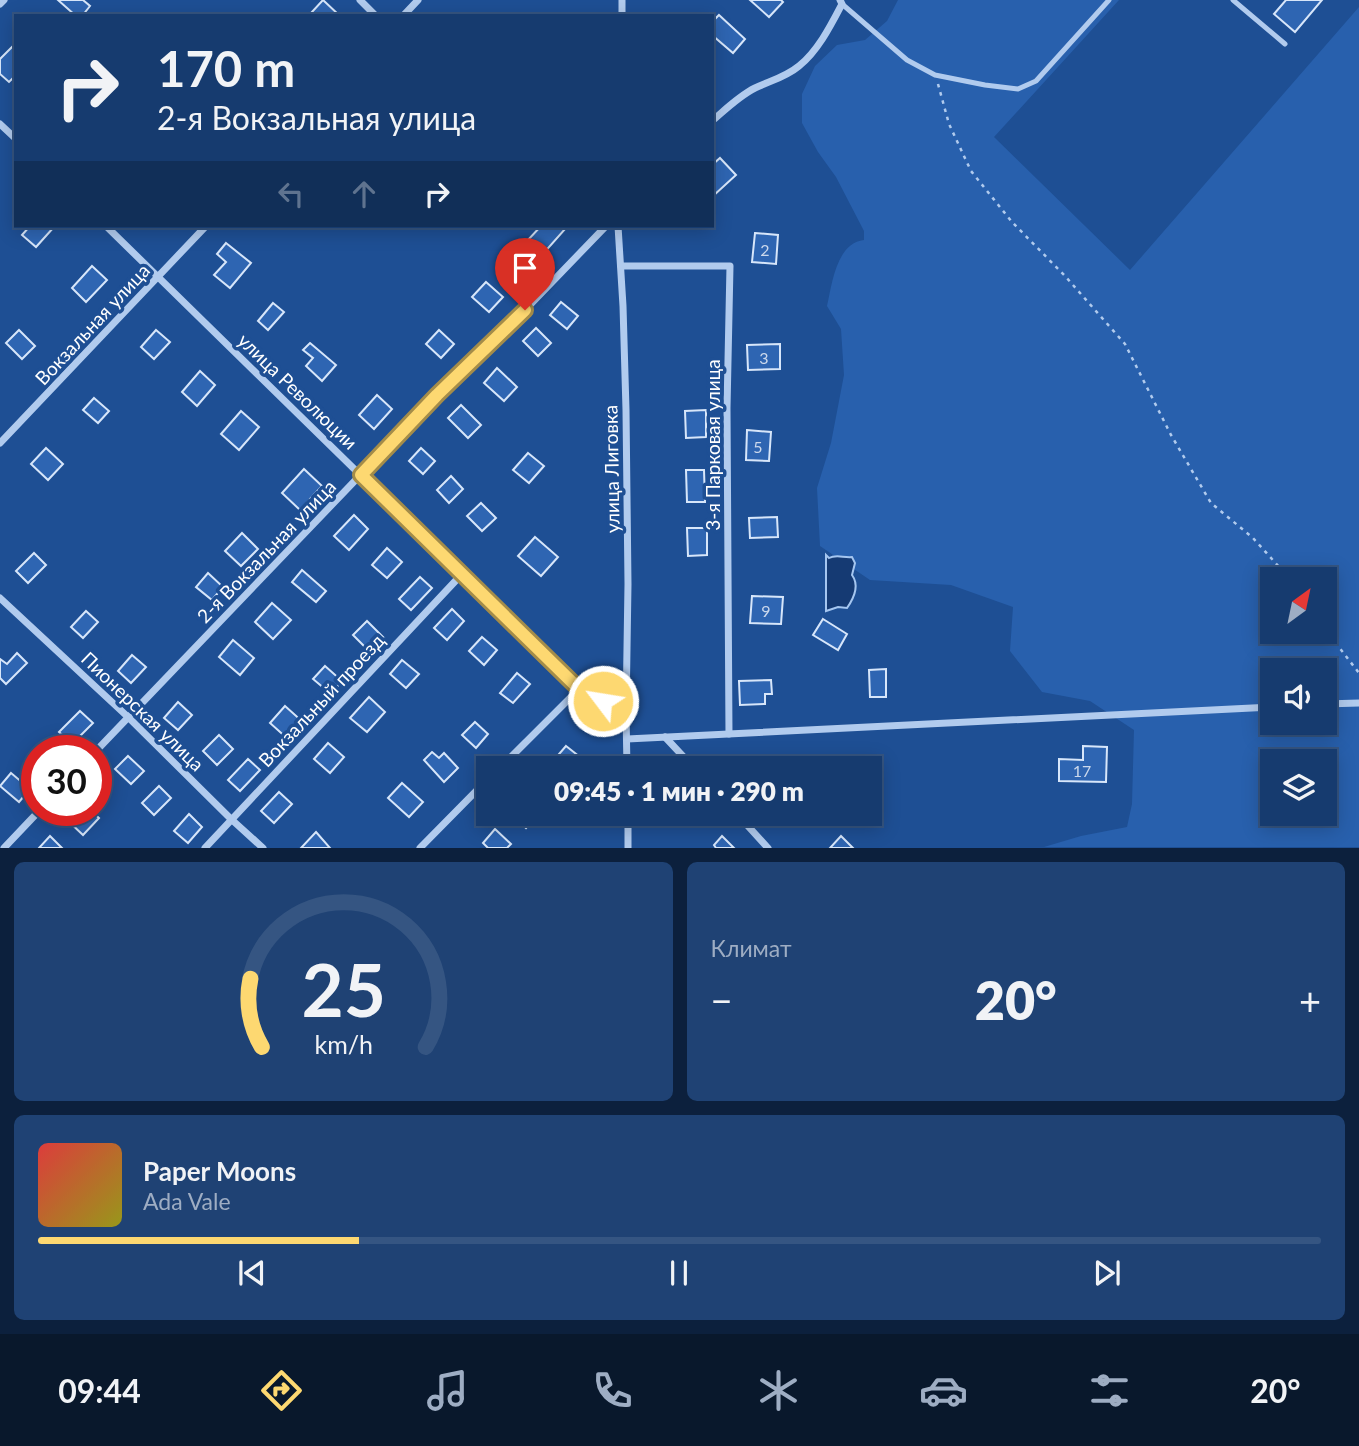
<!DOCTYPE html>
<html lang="ru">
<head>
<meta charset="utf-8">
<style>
  body { margin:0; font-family:Lato,sans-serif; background:#1f4274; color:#f1f3f6; height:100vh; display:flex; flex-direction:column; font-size:26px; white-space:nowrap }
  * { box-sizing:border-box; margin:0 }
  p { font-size:23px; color:#9eadc3 }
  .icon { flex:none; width:38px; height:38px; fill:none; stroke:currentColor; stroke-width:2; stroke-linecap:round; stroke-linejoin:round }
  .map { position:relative; height:848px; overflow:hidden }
  .panel { display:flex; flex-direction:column; gap:14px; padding:14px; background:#0c203d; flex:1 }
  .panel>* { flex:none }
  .top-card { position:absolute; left:14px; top:14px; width:700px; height:214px; border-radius:0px; box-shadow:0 4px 18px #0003,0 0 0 2px #355582; background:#163b6f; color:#f1f3f6; overflow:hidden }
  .needle { width:46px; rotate:33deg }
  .buttons { position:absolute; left:1260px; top:567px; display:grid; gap:14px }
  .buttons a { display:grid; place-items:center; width:77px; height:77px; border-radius:0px; background:#163b6f; box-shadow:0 4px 18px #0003,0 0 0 2px #355582; font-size:35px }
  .speed { position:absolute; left:21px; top:735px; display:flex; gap:14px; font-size:35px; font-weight:700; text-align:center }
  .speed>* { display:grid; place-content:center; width:91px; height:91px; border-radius:50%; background:#163b6f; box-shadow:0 4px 18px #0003,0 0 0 2px #355582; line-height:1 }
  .speed .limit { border:10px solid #d22; background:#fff; color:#111 }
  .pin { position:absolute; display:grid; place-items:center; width:60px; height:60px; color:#fff; margin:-72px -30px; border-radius:50% 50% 50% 0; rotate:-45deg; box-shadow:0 0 7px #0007 }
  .pin .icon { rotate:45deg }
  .me { position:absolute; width:77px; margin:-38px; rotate:301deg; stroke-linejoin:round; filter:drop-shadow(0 0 5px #0008) }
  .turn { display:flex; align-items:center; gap:24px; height:147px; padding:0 28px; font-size:32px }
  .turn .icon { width:91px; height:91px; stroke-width:2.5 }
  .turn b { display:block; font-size:49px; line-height:60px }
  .lanes { display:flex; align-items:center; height:66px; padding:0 28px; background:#0003; justify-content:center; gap:35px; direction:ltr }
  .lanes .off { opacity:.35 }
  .big { font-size:52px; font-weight:800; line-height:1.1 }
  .panel .card { flex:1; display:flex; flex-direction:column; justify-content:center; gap:10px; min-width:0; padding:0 24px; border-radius:10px; background:#1f4274 }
  .panel .dial { align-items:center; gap:0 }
  .dial svg { height:182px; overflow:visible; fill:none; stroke:#355582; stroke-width:7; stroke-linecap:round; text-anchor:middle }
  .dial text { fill:#f1f3f6; stroke:none }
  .song { display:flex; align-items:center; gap:21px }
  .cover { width:84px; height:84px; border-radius:10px; background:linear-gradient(135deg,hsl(0 70% 55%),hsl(60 70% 35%)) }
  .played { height:7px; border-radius:4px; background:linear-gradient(90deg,#fdd871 25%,#355582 25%) }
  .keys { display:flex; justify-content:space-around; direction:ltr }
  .heat { display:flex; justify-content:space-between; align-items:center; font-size:38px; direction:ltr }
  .panel .tiles { flex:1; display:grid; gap:14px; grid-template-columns:1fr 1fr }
  .card:last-child { grid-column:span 2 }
  .trip { position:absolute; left:476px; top:756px; width:406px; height:70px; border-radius:0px; background:#163b6f; box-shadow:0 4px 18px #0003,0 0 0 2px #355582; font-weight:800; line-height:70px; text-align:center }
  .menu { display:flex; height:112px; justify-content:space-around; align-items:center; background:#09182c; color:#9eadc3 }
  .menu .icon { width:49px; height:49px }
  .menu .current { color:#fdd871 }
  .menu b { font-size:32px; color:#f1f3f6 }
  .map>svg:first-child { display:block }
</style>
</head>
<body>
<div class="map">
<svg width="1359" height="848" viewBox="0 0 1359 848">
  <rect width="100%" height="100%" fill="#1e4f94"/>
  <!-- green -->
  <path fill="#2860ad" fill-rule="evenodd" d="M898,0H1119L994,137L1130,270L1359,7V847H1044L1081,836L1127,827L1132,804L1134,730L1090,701L1042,692L1010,651L1013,607L951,585L870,580L820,546L817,488L831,443L844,375L841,329L827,306C832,285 836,243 864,240V231L836,177L818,152L802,123V94L815,66L837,45L865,40L887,21ZM1272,579H1325V632H1272ZM1272,670H1325V723H1272ZM1272,761H1325V814H1272Z"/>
  <!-- water -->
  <path fill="#153a73" stroke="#a5c6f0" stroke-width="2" d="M826,555L829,558C836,554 844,558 852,557L855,563L852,575C860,586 854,598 847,608L838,607L826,611Z"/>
  <!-- building -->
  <g fill="#2e65b2" stroke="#d7e6fa" stroke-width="2">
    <polygon points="58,0 83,0 90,6 82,16 76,16"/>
    <polygon points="323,0 340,16 314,16 311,13"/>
    <polygon points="750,0 781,0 783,2 769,17"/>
    <polygon points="1286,0 1322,0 1295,32 1274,14"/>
    <polygon points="719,15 745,39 733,53 712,35 712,22"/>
    <polygon points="13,46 16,49 16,75 9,82 0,74 0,59"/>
    <polygon points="720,158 736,175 713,196 712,165"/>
    <polygon points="30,226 52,226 54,227 36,247 22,235"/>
    <polygon points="541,226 563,226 566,228 542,255 527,241"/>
    <polygon points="755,233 778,235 776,264 752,262"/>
    <polygon points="226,243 251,263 230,288 214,275 226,262 217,254"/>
    <polygon points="92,266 107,280 86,302 72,288"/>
    <polygon points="486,282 503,297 489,312 472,297"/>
    <polygon points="561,302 578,316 567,329 550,315"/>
    <polygon points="273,303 284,312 268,330 258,321"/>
    <polygon points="536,328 551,343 538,356 523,341"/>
    <polygon points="19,330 35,346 22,359 6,343"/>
    <polygon points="156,330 170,342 154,359 141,347"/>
    <polygon points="439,330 454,344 441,358 426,344"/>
    <polygon points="310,343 336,365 322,381 306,366 313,358 303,350"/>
    <polygon points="780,344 780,369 748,370 747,345"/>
    <polygon points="497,368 517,387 504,401 484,383"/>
    <polygon points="200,371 215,385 197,406 182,392"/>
    <polygon points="377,395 392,409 374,429 359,415"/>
    <polygon points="94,398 109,411 98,423 83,410"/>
    <polygon points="461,405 481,425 468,438 448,418"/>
    <polygon points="706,410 706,437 686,438 685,411"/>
    <polygon points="241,411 259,427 239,450 221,434"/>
    <polygon points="747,430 771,432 769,461 746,460"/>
    <polygon points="46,448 63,464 48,480 31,464"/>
    <polygon points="421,448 435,461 423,474 409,461"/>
    <polygon points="528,453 544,466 529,483 513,470"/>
    <polygon points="304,469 322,486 300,510 282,493"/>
    <polygon points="686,470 704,470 705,502 687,502"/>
    <polygon points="451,476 463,489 449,503 437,490"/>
    <polygon points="481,503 496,518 482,531 467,516"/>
    <polygon points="354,515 368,529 349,550 334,536"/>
    <polygon points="777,517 778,537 750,538 749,518"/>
    <polygon points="687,528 707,528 707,555 688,556"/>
    <polygon points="242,533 258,549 241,566 225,551"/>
    <polygon points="535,537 558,557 541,576 518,556"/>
    <polygon points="387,548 402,562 387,578 372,565"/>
    <polygon points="34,553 46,565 28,583 16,571"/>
    <polygon points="302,570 326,591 316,602 292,582"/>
    <polygon points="208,573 223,587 212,600 196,587"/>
    <polygon points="420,577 432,588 411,610 399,599"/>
    <polygon points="752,596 783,597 781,624 750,623"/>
    <polygon points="272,603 291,620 273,639 255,622"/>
    <polygon points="452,609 464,621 447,640 434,628"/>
    <polygon points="86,611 98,622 83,638 71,627"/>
    <polygon points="823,619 847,634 838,650 813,635"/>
    <polygon points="367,621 384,638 370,652 353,635"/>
    <polygon points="482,637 497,650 484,665 469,651"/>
    <polygon points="233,640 254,658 240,675 219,657"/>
    <polygon points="17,653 27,663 6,684 0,678 0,659 7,664"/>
    <polygon points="132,655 146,667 131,683 118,671"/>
    <polygon points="402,660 419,674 406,688 390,674"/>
    <polygon points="325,666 342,681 331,694 313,679"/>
    <polygon points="886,669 886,697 870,697 869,670"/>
    <polygon points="517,673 530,684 513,703 500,693"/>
    <polygon points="771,680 772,694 765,694 765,704 740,705 739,681"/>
    <polygon points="369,697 385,712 367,732 350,718"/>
    <polygon points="178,702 192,715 178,730 164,718"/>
    <polygon points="285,706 304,723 289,740 270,723"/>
    <polygon points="80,711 93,723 72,744 59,732"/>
    <polygon points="475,722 488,734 476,748 462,735"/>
    <polygon points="219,735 233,749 217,765 203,751"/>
    <polygon points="328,743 344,757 330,773 314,759"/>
    <polygon points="566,746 585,761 579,768 547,768"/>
    <polygon points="1083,746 1107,747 1106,782 1059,781 1059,759 1083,760"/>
    <polygon points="432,752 439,758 444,753 458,768 444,782 424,760"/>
    <polygon points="128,756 144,771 131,784 115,769"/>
    <polygon points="248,759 260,770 240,791 228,780"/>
    <polygon points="11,773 30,789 19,802 0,786"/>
    <polygon points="402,783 423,802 409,817 388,798"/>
    <polygon points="159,786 171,798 154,815 142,803"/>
    <polygon points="279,792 292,804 274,823 261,811"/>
    <polygon points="74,810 90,810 99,818 83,835 66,819"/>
    <polygon points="189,814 202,827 188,843 174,831"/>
    <polygon points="511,814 539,814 526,828"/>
    <polygon points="495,829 511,844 507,848 488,848 483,843"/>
    <polygon points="316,832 330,848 301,848"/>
    <polygon points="50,836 62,848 39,848"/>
    <polygon points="722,836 734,848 716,848 714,845"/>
    <polygon points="841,836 853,848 830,848"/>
  </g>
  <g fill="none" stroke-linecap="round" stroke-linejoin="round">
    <!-- path -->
    <g stroke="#b1cbee" stroke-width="2.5" stroke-dasharray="3.5 5" stroke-linecap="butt">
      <polyline points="938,84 949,124 971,171 1012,222 1065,276 1125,344 1171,435 1211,503 1253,538 1290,579"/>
      <polyline points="1325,629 1359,673"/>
    </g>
    <!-- service -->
    <g stroke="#b1cbee" stroke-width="5">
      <polyline points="1233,0 1285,44"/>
      <polyline points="842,4 907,60 935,75 985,85 1018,89 1036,81 1109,0"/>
    </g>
    <!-- minor -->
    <g stroke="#b1cbee" stroke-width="7">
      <polyline points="360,0 376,16"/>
      <polyline points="0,4 4,0"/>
      <polyline points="403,16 418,0"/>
      <polyline points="622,16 622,0"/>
      <path d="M712,121C726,109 739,96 755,88C770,81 786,77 799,66C818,51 831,25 842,4L840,0"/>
      <polyline points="0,124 16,139"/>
      <polyline points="106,226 579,689 626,713"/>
      <polyline points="618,226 623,306 626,410 628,584 626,713 627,768"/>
      <polyline points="621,266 730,266 727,408 729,734"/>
      <polyline points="0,443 206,226"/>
      <polyline points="0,598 128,717 231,819 263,848"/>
      <polyline points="1325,704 1359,703"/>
      <polyline points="665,737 694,768"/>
      <polyline points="627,739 1272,707"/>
      <polyline points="96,751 437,395 525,310 606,226"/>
      <polyline points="500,768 579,689"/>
      <polyline points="628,814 628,848"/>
      <polyline points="737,814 768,848"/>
      <polyline points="4,848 40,810"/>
      <polyline points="205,848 461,575"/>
      <polyline points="420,848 488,779"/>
    </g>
  </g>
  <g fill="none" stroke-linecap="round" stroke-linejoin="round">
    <defs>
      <polyline id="route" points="525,310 437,395 361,475 579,689 603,701"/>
    </defs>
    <!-- route casing -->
    <use href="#route" stroke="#a48c49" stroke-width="18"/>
    <!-- route -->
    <use href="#route" stroke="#fdd871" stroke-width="12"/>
  </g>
  <g text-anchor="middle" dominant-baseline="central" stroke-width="7" stroke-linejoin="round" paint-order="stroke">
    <!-- number labels -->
    <g font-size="16" fill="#cbd8ec">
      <text x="765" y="249">2</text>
      <text x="764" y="357">3</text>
      <text x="758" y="446">5</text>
      <text x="766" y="610">9</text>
      <text x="1082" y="770">17</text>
    </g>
    <!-- street labels -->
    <g font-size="19" fill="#fff" stroke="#1e4f94">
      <text transform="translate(92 324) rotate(-47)">Вокзальная улица</text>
      <text transform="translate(298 391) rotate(44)">улица Революции</text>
      <text transform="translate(712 445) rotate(-90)">3-я Парковая улица</text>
      <text transform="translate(611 469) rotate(-91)">улица Лиговка</text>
      <text transform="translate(266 551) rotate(-46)">2-я Вокзальная улица</text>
      <text transform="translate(321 700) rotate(-47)">Вокзальный проезд</text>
      <text transform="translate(143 711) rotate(44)">Пионерская улица</text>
    </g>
  </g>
</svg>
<div class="buttons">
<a><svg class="needle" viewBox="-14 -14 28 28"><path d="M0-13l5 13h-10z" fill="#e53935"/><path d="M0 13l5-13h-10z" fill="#9eadc3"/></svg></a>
<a><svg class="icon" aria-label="sound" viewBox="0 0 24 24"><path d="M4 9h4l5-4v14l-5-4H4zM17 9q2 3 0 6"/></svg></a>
<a><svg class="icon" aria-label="layers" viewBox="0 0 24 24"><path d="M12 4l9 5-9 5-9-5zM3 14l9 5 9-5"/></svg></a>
</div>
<div class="speed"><div class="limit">30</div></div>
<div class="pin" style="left:525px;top:310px;background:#d93025"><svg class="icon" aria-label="arrive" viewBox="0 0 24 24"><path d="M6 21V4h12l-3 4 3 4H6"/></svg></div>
<svg class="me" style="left:603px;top:701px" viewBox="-20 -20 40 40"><circle r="17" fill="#fdd871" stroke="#fff" stroke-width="3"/><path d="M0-11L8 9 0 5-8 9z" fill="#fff"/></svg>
<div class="trip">09:45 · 1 мин · 290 m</div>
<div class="top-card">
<div class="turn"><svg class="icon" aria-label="right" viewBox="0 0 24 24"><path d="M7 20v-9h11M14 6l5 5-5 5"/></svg><div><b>170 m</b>2-я Вокзальная улица</div></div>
<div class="lanes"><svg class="icon off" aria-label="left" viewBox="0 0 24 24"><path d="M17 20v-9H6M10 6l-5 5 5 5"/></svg><svg class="icon off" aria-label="ahead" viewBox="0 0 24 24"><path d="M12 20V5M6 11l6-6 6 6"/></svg><svg class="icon" aria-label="right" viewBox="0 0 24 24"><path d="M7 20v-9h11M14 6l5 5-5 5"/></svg></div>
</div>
</div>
<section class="panel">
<div class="tiles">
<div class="card dial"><svg viewBox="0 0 100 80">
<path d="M14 69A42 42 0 1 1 86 69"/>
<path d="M14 69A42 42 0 0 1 9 39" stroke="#fdd871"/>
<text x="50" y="56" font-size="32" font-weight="700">25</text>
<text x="50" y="72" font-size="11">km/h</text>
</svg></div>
<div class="card"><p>Климат</p>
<div class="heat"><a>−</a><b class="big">20°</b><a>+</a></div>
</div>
<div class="card">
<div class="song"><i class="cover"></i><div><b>Paper Moons</b><p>Ada Vale</p></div></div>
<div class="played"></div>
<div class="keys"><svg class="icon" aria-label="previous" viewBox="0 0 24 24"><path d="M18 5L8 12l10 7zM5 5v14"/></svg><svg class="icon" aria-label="pause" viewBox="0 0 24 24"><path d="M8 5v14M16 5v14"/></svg><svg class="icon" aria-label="next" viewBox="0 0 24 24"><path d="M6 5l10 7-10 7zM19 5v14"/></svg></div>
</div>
</div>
</section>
<nav class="menu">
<b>09:44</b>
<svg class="icon current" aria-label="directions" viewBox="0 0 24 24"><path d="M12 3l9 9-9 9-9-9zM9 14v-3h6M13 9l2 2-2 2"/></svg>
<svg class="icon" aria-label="music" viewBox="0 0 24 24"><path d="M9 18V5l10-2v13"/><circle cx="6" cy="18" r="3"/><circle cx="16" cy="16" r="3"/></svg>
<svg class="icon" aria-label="phone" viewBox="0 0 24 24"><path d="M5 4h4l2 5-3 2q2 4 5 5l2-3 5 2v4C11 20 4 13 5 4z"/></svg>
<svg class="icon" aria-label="climate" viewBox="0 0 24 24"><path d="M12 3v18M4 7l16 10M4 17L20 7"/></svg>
<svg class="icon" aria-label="car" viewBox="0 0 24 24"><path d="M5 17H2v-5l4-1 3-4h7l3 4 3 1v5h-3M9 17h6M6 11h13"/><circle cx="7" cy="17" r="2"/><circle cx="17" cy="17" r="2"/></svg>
<svg class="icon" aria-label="filters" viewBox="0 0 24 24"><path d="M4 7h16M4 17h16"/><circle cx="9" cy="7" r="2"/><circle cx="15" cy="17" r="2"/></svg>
<b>20°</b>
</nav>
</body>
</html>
